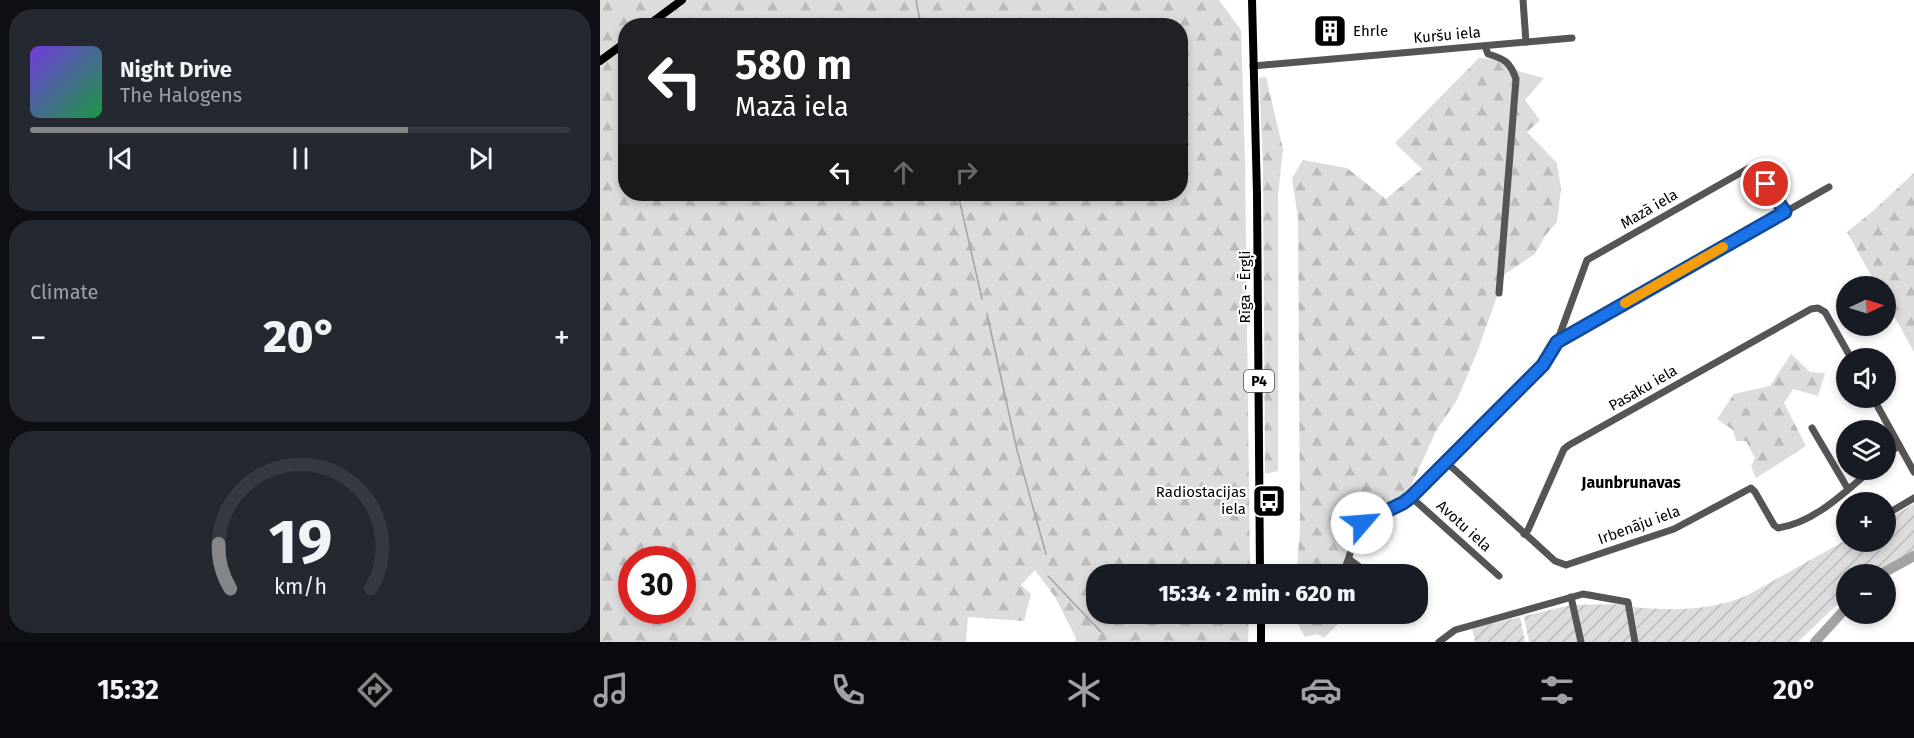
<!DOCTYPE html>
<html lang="en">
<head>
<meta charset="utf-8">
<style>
  body { margin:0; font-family:"Fira Sans",sans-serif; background:#242831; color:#f1f3f6; height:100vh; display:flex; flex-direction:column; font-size:22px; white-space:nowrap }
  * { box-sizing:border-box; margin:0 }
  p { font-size:20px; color:#9ea1a6 }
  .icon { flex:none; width:33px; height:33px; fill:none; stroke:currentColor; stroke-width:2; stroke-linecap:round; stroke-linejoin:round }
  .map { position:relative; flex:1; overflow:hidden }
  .details { display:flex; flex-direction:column; gap:9px; padding:9px; background:#0d0f14; width:600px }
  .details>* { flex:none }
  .banner { position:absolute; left:18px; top:18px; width:570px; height:183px; border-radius:24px; box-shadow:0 3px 9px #0003; background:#202124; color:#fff; overflow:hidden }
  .needle { width:39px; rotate:86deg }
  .fabs { position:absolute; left:1236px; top:276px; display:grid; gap:12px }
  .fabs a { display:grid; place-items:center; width:60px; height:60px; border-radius:50%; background:#171b24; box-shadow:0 3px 9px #0003; font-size:30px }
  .speed { position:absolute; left:18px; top:546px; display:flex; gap:12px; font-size:30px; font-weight:700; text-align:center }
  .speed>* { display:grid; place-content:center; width:78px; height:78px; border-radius:50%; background:#171b24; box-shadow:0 3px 9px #0003; line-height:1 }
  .speed .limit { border:9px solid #d22; background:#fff; color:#111 }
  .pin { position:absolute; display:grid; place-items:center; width:51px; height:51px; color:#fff; margin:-26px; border:3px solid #fff; border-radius:50%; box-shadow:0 2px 6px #0007 }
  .me { position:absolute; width:66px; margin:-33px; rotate:63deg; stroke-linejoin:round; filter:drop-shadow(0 0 4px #0008) }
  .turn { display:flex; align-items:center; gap:21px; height:126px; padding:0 18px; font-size:27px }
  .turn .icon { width:78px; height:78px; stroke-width:2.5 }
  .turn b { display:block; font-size:42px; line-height:51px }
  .lanes { display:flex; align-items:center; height:57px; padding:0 18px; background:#0003; justify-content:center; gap:30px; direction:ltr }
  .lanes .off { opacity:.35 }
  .big { font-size:45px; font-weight:800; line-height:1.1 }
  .details .widget { flex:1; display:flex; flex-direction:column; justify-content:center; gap:9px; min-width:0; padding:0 21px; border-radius:24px; background:#242831 }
  .details .dial { align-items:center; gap:0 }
  .dial svg { height:156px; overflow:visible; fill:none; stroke:#363941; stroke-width:7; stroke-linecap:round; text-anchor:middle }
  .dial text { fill:#f1f3f6; stroke:none }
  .song { display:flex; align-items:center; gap:18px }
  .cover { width:72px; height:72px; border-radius:9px; background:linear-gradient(135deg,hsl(260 70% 55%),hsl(140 70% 35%)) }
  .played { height:6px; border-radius:3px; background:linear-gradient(90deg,#858687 70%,#363941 70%) }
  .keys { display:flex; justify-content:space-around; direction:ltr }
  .heat { display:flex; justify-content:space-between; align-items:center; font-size:33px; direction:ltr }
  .trip { position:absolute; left:486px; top:564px; width:342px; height:60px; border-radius:24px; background:#171b24; box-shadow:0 3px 9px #0003; font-weight:800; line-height:60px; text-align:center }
  .menu { display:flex; height:96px; justify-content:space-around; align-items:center; background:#090b0e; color:#9ea1a6 }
  .menu .icon { width:42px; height:42px }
  .menu .active { color:#858687 }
  .menu b { font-size:27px; color:#f1f3f6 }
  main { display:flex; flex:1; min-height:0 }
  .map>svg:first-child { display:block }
</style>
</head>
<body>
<main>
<section class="details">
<div class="widget">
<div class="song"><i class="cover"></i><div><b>Night Drive</b><p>The Halogens</p></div></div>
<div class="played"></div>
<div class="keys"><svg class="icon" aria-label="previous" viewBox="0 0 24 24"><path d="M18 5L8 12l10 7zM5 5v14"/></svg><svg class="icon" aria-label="pause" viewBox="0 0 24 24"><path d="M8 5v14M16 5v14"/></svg><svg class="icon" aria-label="next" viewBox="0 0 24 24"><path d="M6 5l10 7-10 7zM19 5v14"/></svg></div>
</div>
<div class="widget"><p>Climate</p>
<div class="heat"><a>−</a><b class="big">20°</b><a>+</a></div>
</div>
<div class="widget dial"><svg viewBox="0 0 100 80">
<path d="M14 69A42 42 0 1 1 86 69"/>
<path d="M14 69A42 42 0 0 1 8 46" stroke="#858687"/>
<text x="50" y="56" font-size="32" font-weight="700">19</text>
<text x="50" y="72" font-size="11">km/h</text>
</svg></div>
</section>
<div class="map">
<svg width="1314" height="642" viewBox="0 0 1314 642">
  <defs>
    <pattern id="forest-firs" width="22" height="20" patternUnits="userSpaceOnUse" patternTransform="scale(1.5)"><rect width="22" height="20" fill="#dcdcdc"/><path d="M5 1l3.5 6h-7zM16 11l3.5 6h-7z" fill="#bbb"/></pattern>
    <pattern id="garden-furrows" width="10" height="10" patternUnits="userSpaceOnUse" patternTransform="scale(1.5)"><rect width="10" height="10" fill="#dcdcdc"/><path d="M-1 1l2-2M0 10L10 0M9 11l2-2" fill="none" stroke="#bbb"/></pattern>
  </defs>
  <rect width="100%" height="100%" fill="#fff"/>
  <!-- forest -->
  <g fill="url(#forest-firs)" fill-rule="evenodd">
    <path d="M0,0H619L641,30L645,160L650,574H496V614H649L648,642H475L476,638L455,597L435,570L421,585L431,594L424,621L368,617L366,642H0ZM26,26H580V194H26ZM32,560H82V610H32Z"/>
    <polygon points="879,58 896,59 921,72 944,78 925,100 940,120 927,132 957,163 961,189 957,222 945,236 935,254 905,274 878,350 857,400 836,431 807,495 757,519 741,569 737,573 701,574 697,569 700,527 698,218 692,178 703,160 747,168 786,199 822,169 795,143"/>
    <polygon points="666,77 683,149 678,195 678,471 665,474 663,164 659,78"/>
    <polygon points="1314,173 1314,352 1286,301 1286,286 1277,286 1247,232 1273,211"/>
    <polygon points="1191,354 1210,372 1225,373 1218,396 1193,389 1184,403 1206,446 1156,478 1151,466 1155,458 1146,441 1136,441 1133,430 1117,419 1134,394 1170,386"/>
    <polygon points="700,614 744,614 744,618 724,638 717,634 705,637 697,623"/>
  </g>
  <!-- garden -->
  <g fill="url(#garden-furrows)">
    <path d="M1314,504V552L1273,574H1246V596L1198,642H1039L1033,607C1072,611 1111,611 1148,595L1246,540V542H1286V519Z"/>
    <polygon points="1025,604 1032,642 929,642 924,616 971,605"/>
    <polygon points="920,617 925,642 875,642 872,628"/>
  </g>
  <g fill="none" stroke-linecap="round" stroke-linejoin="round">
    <!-- stream -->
    <g stroke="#a3a3a3" stroke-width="1.5">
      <polyline points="316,0 321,26"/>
      <polyline points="358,194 382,299"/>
      <polyline points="387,314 417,450 446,554"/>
      <polyline points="448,576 501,632"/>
    </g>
    <!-- river -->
    <g stroke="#a3a3a3" stroke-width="10">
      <polyline points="1281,574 1314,556"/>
      <polyline points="1215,642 1246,608"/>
    </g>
    <!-- minor -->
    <g stroke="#555" stroke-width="7">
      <polyline points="923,0 926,42"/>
      <path d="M885,46L888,54C905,59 910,62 916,79L899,293"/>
      <polyline points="653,66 972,38"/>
      <polyline points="957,342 987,260 1149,168 1153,168 1185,211"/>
      <polyline points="1273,398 1299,445 1286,457"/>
      <polyline points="1212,428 1248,489"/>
      <polyline points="1299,445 1314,472"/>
      <path d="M845,461L955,561L966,565L1074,529L1151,488L1155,492L1174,525L1178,528C1214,523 1245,492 1271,470"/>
      <polyline points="811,497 899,576"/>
      <polyline points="1287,514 1314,498"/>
      <polyline points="924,534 928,530 964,449 969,445 1211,309 1218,308 1225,312 1251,358"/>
      <polyline points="749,559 769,574"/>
      <polyline points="660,569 677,570 690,574"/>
      <path d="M741,574C753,559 750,535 764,522C776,510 797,508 811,497L943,365L957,342L1229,187"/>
      <polyline points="971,597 981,642"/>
      <polyline points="839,642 855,630 983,594 1028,602 1035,642"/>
    </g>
    <!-- major -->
    <g stroke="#000" stroke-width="8">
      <polyline points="652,0 657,194 660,574"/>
      <polyline points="47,26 82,0"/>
      <polyline points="0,61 26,42"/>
      <polyline points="661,614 661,642"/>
    </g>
  </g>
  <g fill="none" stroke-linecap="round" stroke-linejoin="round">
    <defs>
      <polyline id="route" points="762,523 803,503 811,497 943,365 957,342 1185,212 1166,184"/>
    </defs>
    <!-- route casing -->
    <use href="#route" stroke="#114b97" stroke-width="15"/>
    <!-- route -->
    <use href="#route" stroke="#1a73e8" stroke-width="10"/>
    <!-- slow -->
    <polyline stroke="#f59e0b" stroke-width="10" points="1025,303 1123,247"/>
  </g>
  <!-- icons -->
  <defs>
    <symbol id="building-square" viewBox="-11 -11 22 22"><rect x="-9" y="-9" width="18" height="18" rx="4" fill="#000" stroke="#fff"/><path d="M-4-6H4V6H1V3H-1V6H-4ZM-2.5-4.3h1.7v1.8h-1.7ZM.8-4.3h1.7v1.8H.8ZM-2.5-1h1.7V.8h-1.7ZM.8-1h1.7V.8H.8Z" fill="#fff"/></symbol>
    <symbol id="bus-square" viewBox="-11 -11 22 22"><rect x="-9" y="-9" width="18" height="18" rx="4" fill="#000" stroke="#fff"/><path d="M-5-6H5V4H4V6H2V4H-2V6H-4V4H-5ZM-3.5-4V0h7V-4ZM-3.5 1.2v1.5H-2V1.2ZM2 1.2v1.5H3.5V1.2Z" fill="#fff"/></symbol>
  </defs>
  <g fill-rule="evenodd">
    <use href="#building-square" x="711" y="12" width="38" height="38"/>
    <use href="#bus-square" x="650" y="482" width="38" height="38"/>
  </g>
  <g text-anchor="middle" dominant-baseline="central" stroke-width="4.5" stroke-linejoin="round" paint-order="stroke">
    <!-- shield labels -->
    <rect fill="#fff" stroke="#4c4c4c" stroke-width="1.5" x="644" y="370" width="30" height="22" rx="4.5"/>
    <g font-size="14" font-weight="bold" fill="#000">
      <text x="659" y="381">P4</text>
    </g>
    <!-- poi labels -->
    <g font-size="15" fill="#000" stroke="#fff" text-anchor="start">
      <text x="753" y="31">Ehrle</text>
      <text x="646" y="492" text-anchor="end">Radiostacijas<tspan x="646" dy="17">iela</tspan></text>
    </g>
    <!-- street labels -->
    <g font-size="15" fill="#000" stroke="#fff">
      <text transform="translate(847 35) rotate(-5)">Kuršu iela</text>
      <text transform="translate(1049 209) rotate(-30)">Mazā iela</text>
      <text transform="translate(645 287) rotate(-90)">Rīga - Ērgļi</text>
      <text transform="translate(1043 388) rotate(-30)">Pasaku iela</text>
      <text transform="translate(1039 525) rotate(-20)">Irbenāju iela</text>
      <text transform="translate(864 526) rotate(42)">Avotu iela</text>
    </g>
    <!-- neighbourhood labels -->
    <g font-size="16" font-weight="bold" fill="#000" stroke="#fff">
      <text x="1031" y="482">Jaunbrunavas</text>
    </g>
  </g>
</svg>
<div class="fabs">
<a><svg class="needle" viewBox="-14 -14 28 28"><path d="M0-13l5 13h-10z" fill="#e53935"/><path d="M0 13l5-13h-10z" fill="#9ea1a6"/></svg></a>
<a><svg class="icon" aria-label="sound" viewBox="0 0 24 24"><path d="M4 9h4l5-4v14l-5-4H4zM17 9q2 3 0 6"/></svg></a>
<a><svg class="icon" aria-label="layers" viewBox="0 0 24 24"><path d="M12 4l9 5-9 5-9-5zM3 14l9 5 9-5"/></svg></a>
<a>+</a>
<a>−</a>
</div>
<div class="speed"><div class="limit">30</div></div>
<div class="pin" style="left:1166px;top:184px;background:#d93025"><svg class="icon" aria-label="arrive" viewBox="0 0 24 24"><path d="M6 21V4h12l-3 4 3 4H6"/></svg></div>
<svg class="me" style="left:762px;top:523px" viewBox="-20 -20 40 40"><circle r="19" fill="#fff"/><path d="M0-13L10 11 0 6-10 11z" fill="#1a73e8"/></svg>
<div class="trip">15:34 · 2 min · 620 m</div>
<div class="banner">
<div class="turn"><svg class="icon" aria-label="left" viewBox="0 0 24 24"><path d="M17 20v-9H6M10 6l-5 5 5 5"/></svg><div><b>580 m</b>Mazā iela</div></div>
<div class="lanes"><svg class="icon" aria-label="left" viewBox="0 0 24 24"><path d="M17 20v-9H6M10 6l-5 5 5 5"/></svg><svg class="icon off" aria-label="ahead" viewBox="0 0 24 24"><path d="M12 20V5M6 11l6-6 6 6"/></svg><svg class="icon off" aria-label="right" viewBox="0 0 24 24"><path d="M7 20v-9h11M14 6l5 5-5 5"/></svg></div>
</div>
</div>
</main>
<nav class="menu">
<b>15:32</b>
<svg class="icon active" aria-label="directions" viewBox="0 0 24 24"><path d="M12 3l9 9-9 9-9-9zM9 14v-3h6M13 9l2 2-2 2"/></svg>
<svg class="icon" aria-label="music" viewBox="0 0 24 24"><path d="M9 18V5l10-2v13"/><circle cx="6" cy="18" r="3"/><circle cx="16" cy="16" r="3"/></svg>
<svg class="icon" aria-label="phone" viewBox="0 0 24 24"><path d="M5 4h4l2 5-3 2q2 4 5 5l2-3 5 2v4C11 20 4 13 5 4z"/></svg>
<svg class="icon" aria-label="climate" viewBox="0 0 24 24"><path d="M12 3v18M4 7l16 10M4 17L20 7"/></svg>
<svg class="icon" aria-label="car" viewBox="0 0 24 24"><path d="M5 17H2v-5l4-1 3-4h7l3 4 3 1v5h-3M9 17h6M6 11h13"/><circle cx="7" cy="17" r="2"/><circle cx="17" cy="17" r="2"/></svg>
<svg class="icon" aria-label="filters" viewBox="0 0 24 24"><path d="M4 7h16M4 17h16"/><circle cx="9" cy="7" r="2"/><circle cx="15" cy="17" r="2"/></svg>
<b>20°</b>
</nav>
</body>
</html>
